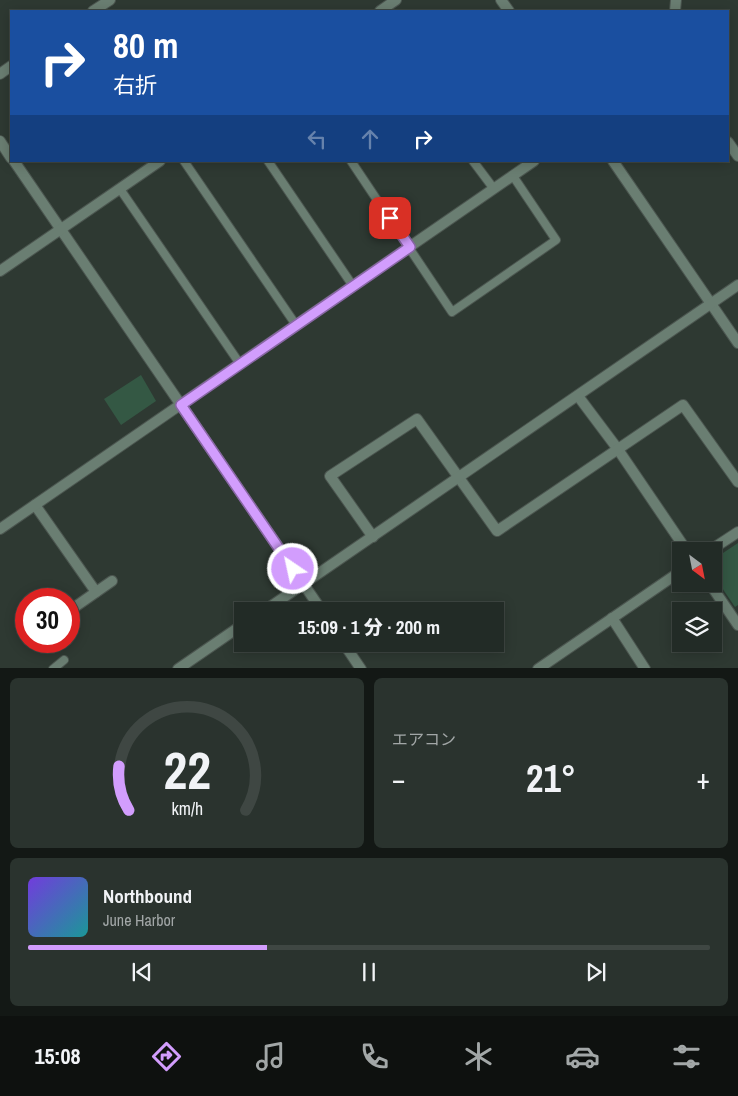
<!DOCTYPE html>
<html lang="ja">
<head>
<meta charset="utf-8">
<style>
  body { margin:0; font-family:"Archivo Narrow","Noto Sans JP",sans-serif; background:#2a332e; color:#f1f3f6; height:100vh; display:flex; flex-direction:column; font-size:19px; white-space:nowrap }
  * { box-sizing:border-box; margin:0 }
  p { font-size:16px; color:#a2a7a7 }
  .icon { flex:none; width:28px; height:28px; fill:none; stroke:currentColor; stroke-width:2; stroke-linecap:round; stroke-linejoin:round }
  .map { position:relative; height:668px; overflow:hidden }
  .side { display:flex; flex-direction:column; gap:10px; padding:10px; background:#131815; flex:1 }
  .side>* { flex:none }
  .banner { position:absolute; left:10px; top:10px; width:719px; height:152px; border-radius:0px; box-shadow:0 2px 12px #0003,0 0 0 1px #3f4743; background:#1a4fa0; color:#fff; overflow:hidden }
  .needle { width:32px; rotate:148deg }
  .fabs { position:absolute; left:672px; top:542px; display:grid; gap:10px }
  .fabs a { display:grid; place-items:center; width:50px; height:50px; border-radius:0px; background:#222b26; box-shadow:0 2px 12px #0003,0 0 0 1px #3f4743; font-size:25px }
  .speed { position:absolute; left:15px; top:588px; display:flex; gap:10px; font-size:25px; font-weight:700; text-align:center }
  .speed>* { display:grid; place-content:center; width:65px; height:65px; border-radius:50%; background:#222b26; box-shadow:0 2px 12px #0003,0 0 0 1px #3f4743; line-height:1 }
  .speed .limit { border:8px solid #d22; background:#fff; color:#111 }
  .pin { position:absolute; display:grid; place-items:center; width:42px; height:42px; color:#fff; margin:-21px; border-radius:10px; box-shadow:0 2px 8px #0006 }
  .me { position:absolute; width:55px; margin:-28px; rotate:326deg; stroke-linejoin:round; filter:drop-shadow(0 0 4px #0008) }
  .turn { display:flex; align-items:center; gap:18px; height:105px; padding:0 20px; font-size:22px }
  .turn .icon { width:65px; height:65px; stroke-width:2.5 }
  .turn b { display:block; font-size:35px; line-height:42px }
  .lanes { display:flex; align-items:center; height:48px; padding:0 20px; background:#0003; justify-content:center; gap:25px; direction:ltr }
  .lanes .off { opacity:.35 }
  .big { font-size:38px; font-weight:800; line-height:1.1 }
  .side .tile { flex:1; display:flex; flex-direction:column; justify-content:center; gap:8px; min-width:0; padding:0 18px; border-radius:8px; background:#2a332e }
  .side .dial { align-items:center; gap:0 }
  .dial svg { height:130px; overflow:visible; fill:none; stroke:#3f4743; stroke-width:7; stroke-linecap:round; text-anchor:middle }
  .dial text { fill:#f1f3f6; stroke:none }
  .song { display:flex; align-items:center; gap:15px }
  .cover { width:60px; height:60px; border-radius:8px; background:linear-gradient(135deg,hsl(260 70% 55%),hsl(180 70% 35%)) }
  .played { height:5px; border-radius:2px; background:linear-gradient(90deg,#d29dfd 35%,#3f4743 35%) }
  .keys { display:flex; justify-content:space-around; direction:ltr }
  .heat { display:flex; justify-content:space-between; align-items:center; font-size:28px; direction:ltr }
  .side .tiles { flex:1; display:grid; gap:10px; grid-template-columns:1fr 1fr }
  .tile:last-child { grid-column:span 2 }
  .trip { position:absolute; left:234px; top:602px; width:270px; height:50px; border-radius:0px; background:#222b26; box-shadow:0 2px 12px #0003,0 0 0 1px #3f4743; font-weight:800; line-height:50px; text-align:center }
  .dock { display:flex; height:80px; justify-content:space-around; align-items:center; background:#0e110f; color:#a2a7a7 }
  .dock .icon { width:35px; height:35px }
  .dock .active { color:#d29dfd }
  .dock b { font-size:22px; color:#f1f3f6 }
  .map>svg:first-child { display:block }
</style>
</head>
<body>
<div class="map">
<svg width="738" height="669" viewBox="0 0 738 669">
  <rect width="100%" height="100%" fill="#2e3932"/>
  <!-- green -->
  <g fill="#345844">
    <polygon points="141,375 156,401 121,425 104,399"/>
    <polygon points="738,543 738,605 735,607 714,576 714,559"/>
  </g>
  <g fill="none" stroke-linecap="round" stroke-linejoin="round">
    <defs>
      <g id="lane">
        <polyline points="184,161 296,325"/>
        <polyline points="268,161 353,286"/>
        <polyline points="351,161 452,312 556,240 513,176"/>
        <polyline points="473,161 494,189"/>
        <polyline points="120,189 240,364"/>
        <polyline points="53,669 64,660"/>
      </g>
      <g id="street">
        <polyline points="501,0 509,11"/>
        <polyline points="93,11 110,0"/>
        <polyline points="380,11 396,0"/>
        <polyline points="675,11 676,0"/>
        <polyline points="0,74 11,66"/>
        <polyline points="0,141 11,158"/>
        <polyline points="728,142 738,156"/>
        <polyline points="14,161 322,611"/>
        <polyline points="613,161 738,343"/>
        <polyline points="0,271 160,161"/>
        <polyline points="578,396 617,448 687,551"/>
        <polyline points="35,505 96,592"/>
        <polyline points="0,529 534,161"/>
        <polyline points="373,537 330,476 417,419 497,531 683,405 738,482"/>
        <polyline points="709,551 738,532"/>
        <polyline points="710,584 738,625"/>
        <polyline points="69,611 112,581"/>
        <polyline points="264,611 738,285"/>
        <polyline points="612,618 645,669"/>
        <polyline points="344,644 361,669"/>
        <polyline points="178,669 242,625"/>
        <polyline points="538,669 681,571"/>
      </g>
    </defs>
    <!-- lane casing -->
    <use href="#lane" stroke="#4c5650" stroke-width="10"/>
    <!-- street casing -->
    <use href="#street" stroke="#4c5650" stroke-width="12"/>
    <!-- lane -->
    <use href="#lane" stroke="#6a7e72" stroke-width="8"/>
    <!-- street -->
    <use href="#street" stroke="#6a7e72" stroke-width="10"/>
  </g>
  <g fill="none" stroke-linecap="round" stroke-linejoin="round">
    <defs>
      <polyline id="route" points="293,569 181,405 410,247 390,218"/>
    </defs>
    <!-- route casing -->
    <use href="#route" stroke="#8866a4" stroke-width="12"/>
    <!-- route -->
    <use href="#route" stroke="#d29dfd" stroke-width="9"/>
  </g>
</svg>
<div class="fabs">
<a><svg class="needle" viewBox="-14 -14 28 28"><path d="M0-13l5 13h-10z" fill="#e53935"/><path d="M0 13l5-13h-10z" fill="#a2a7a7"/></svg></a>
<a><svg class="icon" aria-label="layers" viewBox="0 0 24 24"><path d="M12 4l9 5-9 5-9-5zM3 14l9 5 9-5"/></svg></a>
</div>
<div class="speed"><div class="limit">30</div></div>
<div class="pin" style="left:390px;top:218px;background:#d93025"><svg class="icon" aria-label="arrive" viewBox="0 0 24 24"><path d="M6 21V4h12l-3 4 3 4H6"/></svg></div>
<svg class="me" style="left:293px;top:569px" viewBox="-20 -20 40 40"><circle r="17" fill="#d29dfd" stroke="#fff" stroke-width="3"/><path d="M0-11L8 9 0 5-8 9z" fill="#fff"/></svg>
<div class="trip">15:09 · 1 分 · 200 m</div>
<div class="banner">
<div class="turn"><svg class="icon" aria-label="right" viewBox="0 0 24 24"><path d="M7 20v-9h11M14 6l5 5-5 5"/></svg><div><b>80 m</b>右折</div></div>
<div class="lanes"><svg class="icon off" aria-label="left" viewBox="0 0 24 24"><path d="M17 20v-9H6M10 6l-5 5 5 5"/></svg><svg class="icon off" aria-label="ahead" viewBox="0 0 24 24"><path d="M12 20V5M6 11l6-6 6 6"/></svg><svg class="icon" aria-label="right" viewBox="0 0 24 24"><path d="M7 20v-9h11M14 6l5 5-5 5"/></svg></div>
</div>
</div>
<section class="side">
<div class="tiles">
<div class="tile dial"><svg viewBox="0 0 100 80">
<path d="M14 69A42 42 0 1 1 86 69"/>
<path d="M14 69A42 42 0 0 1 8 42" stroke="#d29dfd"/>
<text x="50" y="56" font-size="32" font-weight="700">22</text>
<text x="50" y="72" font-size="11">km/h</text>
</svg></div>
<div class="tile"><p>エアコン</p>
<div class="heat"><a>−</a><b class="big">21°</b><a>+</a></div>
</div>
<div class="tile">
<div class="song"><i class="cover"></i><div><b>Northbound</b><p>June Harbor</p></div></div>
<div class="played"></div>
<div class="keys"><svg class="icon" aria-label="previous" viewBox="0 0 24 24"><path d="M18 5L8 12l10 7zM5 5v14"/></svg><svg class="icon" aria-label="pause" viewBox="0 0 24 24"><path d="M8 5v14M16 5v14"/></svg><svg class="icon" aria-label="next" viewBox="0 0 24 24"><path d="M6 5l10 7-10 7zM19 5v14"/></svg></div>
</div>
</div>
</section>
<nav class="dock">
<b>15:08</b>
<svg class="icon active" aria-label="directions" viewBox="0 0 24 24"><path d="M12 3l9 9-9 9-9-9zM9 14v-3h6M13 9l2 2-2 2"/></svg>
<svg class="icon" aria-label="music" viewBox="0 0 24 24"><path d="M9 18V5l10-2v13"/><circle cx="6" cy="18" r="3"/><circle cx="16" cy="16" r="3"/></svg>
<svg class="icon" aria-label="phone" viewBox="0 0 24 24"><path d="M5 4h4l2 5-3 2q2 4 5 5l2-3 5 2v4C11 20 4 13 5 4z"/></svg>
<svg class="icon" aria-label="climate" viewBox="0 0 24 24"><path d="M12 3v18M4 7l16 10M4 17L20 7"/></svg>
<svg class="icon" aria-label="car" viewBox="0 0 24 24"><path d="M5 17H2v-5l4-1 3-4h7l3 4 3 1v5h-3M9 17h6M6 11h13"/><circle cx="7" cy="17" r="2"/><circle cx="17" cy="17" r="2"/></svg>
<svg class="icon" aria-label="filters" viewBox="0 0 24 24"><path d="M4 7h16M4 17h16"/><circle cx="9" cy="7" r="2"/><circle cx="15" cy="17" r="2"/></svg>
</nav>
</body>
</html>
